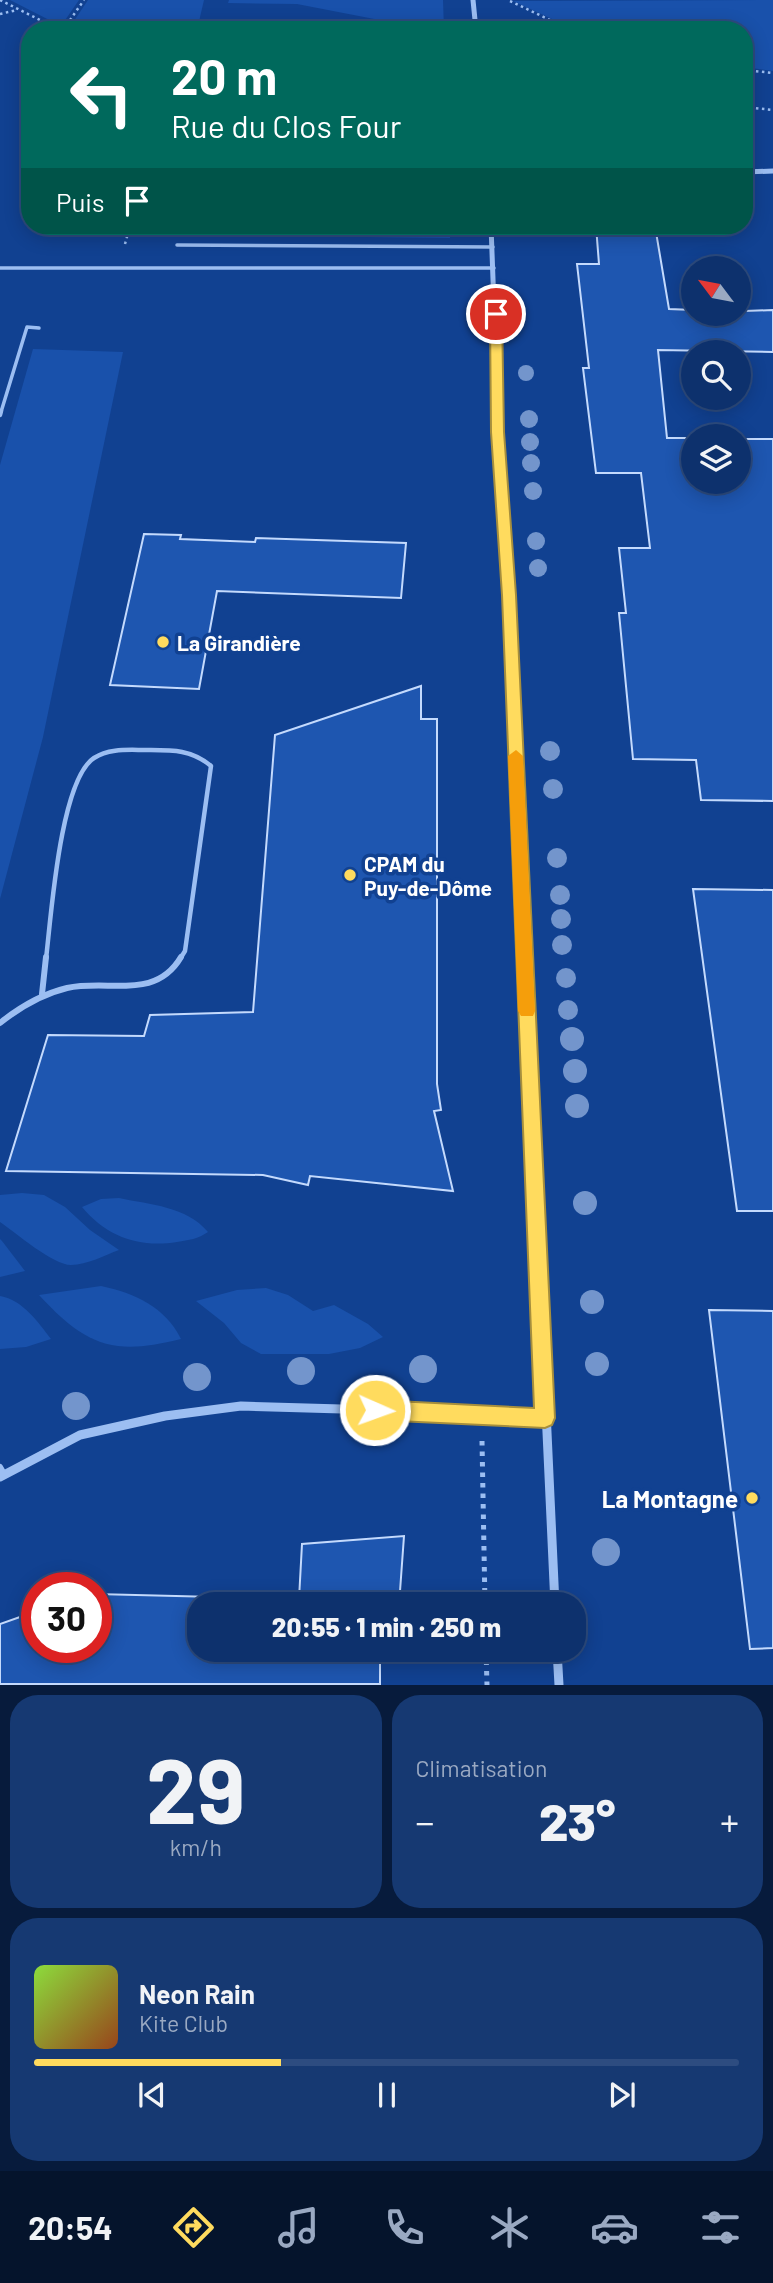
<!DOCTYPE html>
<html lang="fr">
<head>
<meta charset="utf-8">
<style>
  body { margin:0; font-family:Barlow,sans-serif; background:#163972; color:#f1f3f6; height:100vh; display:flex; flex-direction:column; font-size:26px; white-space:nowrap }
  * { box-sizing:border-box; margin:0 }
  p { font-size:23px; color:#9aa9c2 }
  .icon { flex:none; width:38px; height:38px; fill:none; stroke:currentColor; stroke-width:2; stroke-linecap:round; stroke-linejoin:round }
  .map { position:relative; height:1685px; overflow:hidden }
  .sheet { display:flex; flex-direction:column; gap:10px; padding:10px; background:#071b3c; flex:1 }
  .sheet>* { flex:none }
  .guide { position:absolute; left:21px; top:21px; width:732px; height:214px; border-radius:28px; box-shadow:0 4px 18px #0003,0 0 0 2px #2d4c80; background:#00695c; color:#fff; overflow:hidden }
  .needle { width:46px; rotate:302deg }
  .controls { position:absolute; left:681px; top:256px; display:grid; gap:14px }
  .controls a { display:grid; place-items:center; width:70px; height:70px; border-radius:50%; background:#0d316d; box-shadow:0 4px 18px #0003,0 0 0 2px #2d4c80; font-size:35px }
  .speed { position:absolute; left:21px; top:1572px; display:flex; gap:14px; font-size:35px; font-weight:700; text-align:center }
  .speed>* { display:grid; place-content:center; width:91px; height:91px; border-radius:50%; background:#0d316d; box-shadow:0 4px 18px #0003,0 0 0 2px #2d4c80; line-height:1 }
  .speed .limit { border:10px solid #d22; background:#fff; color:#111 }
  .pin { position:absolute; display:grid; place-items:center; width:60px; height:60px; color:#fff; margin:-30px; border:4px solid #fff; border-radius:50%; box-shadow:0 2px 7px #0007 }
  .me { position:absolute; width:77px; margin:-38px; rotate:92deg; stroke-linejoin:round; filter:drop-shadow(0 0 5px #0008) }
  .turn { display:flex; align-items:center; gap:24px; height:147px; padding:0 35px; font-size:32px }
  .turn .icon { width:91px; height:91px; stroke-width:2.5 }
  .turn b { display:block; font-size:49px; line-height:60px }
  .then { display:flex; align-items:center; height:66px; padding:0 35px; background:#0003; gap:14px; font-size:26px }
  .big { font-size:52px; font-weight:800; line-height:1.1 }
  .sheet .widget { flex:1; display:flex; flex-direction:column; justify-content:center; gap:10px; min-width:0; padding:0 24px; border-radius:28px; background:#163972 }
  .sheet .dial { align-items:center; gap:0 }
  .dial b { font-size:91px; line-height:1 }
  .song { display:flex; align-items:center; gap:21px }
  .cover { width:84px; height:84px; border-radius:10px; background:linear-gradient(135deg,hsl(90 70% 55%),hsl(20 70% 35%)) }
  .played { height:7px; border-radius:4px; background:linear-gradient(90deg,#ffdb5e 35%,#2d4c80 35%) }
  .keys { display:flex; justify-content:space-around; direction:ltr }
  .heat { display:flex; justify-content:space-between; align-items:center; font-size:38px; direction:ltr }
  .sheet .tiles { flex:1; display:grid; gap:10px; grid-template-columns:1fr 1fr }
  .widget:last-child { grid-column:span 2 }
  .trip { position:absolute; left:187px; top:1592px; width:399px; height:70px; border-radius:28px; background:#0d316d; box-shadow:0 4px 18px #0003,0 0 0 2px #2d4c80; font-weight:800; line-height:70px; text-align:center }
  .menu { display:flex; height:112px; justify-content:space-around; align-items:center; background:#05142c; color:#9aa9c2 }
  .menu .icon { width:49px; height:49px }
  .menu .selected { color:#ffdb5e }
  .menu b { font-size:32px; color:#f1f3f6 }
  .map>svg:first-child { display:block }
</style>
</head>
<body>
<div class="map">
<svg width="773" height="1685" viewBox="0 0 773 1685">
  <rect width="100%" height="100%" fill="#114191"/>
  <!-- green -->
  <g fill="#1951ab">
    <polygon points="10,0 79,0 61,26"/>
    <polygon points="88,0 204,0 197,30 68,30"/>
    <polygon points="229,0 443,0 444,30 431,30 297,4 228,3"/>
    <polygon points="773,0 773,71 744,67 744,30 576,30 513,1"/>
    <polygon points="367,226 449,226 450,238 365,237"/>
    <polygon points="33,349 123,352 43,737 0,899 0,465"/>
    <path d="M22,1193L44,1195L65,1207L90,1230L119,1250C105,1255 87,1265 71,1265C53,1265 16,1233 0,1222V1195Z"/>
    <path d="M119,1198C151,1205 186,1206 208,1232C198,1239 189,1240 177,1242C139,1248 107,1237 82,1207L101,1199Z"/>
    <polygon points="0,1239 2,1241 25,1271 0,1277"/>
    <path d="M101,1286C135,1293 165,1307 181,1339C113,1356 86,1346 39,1295Z"/>
    <polygon points="266,1288 288,1295 313,1311 334,1305 368,1324 383,1337 360,1348 329,1354 261,1354 241,1343 224,1323 196,1301 237,1290"/>
    <path d="M0,1296C23,1300 38,1322 51,1339L26,1347L0,1349Z"/>
  </g>
  <!-- building -->
  <g fill="#1e56b0" stroke="#c4dafd" stroke-width="2">
    <polygon points="596,226 655,226 669,309 693,310 693,313 773,310 773,352 658,350 667,438 693,438 693,481 738,481 738,439 773,439 773,801 701,800 696,760 633,759 619,613 626,613 619,548 650,548 641,473 596,473 583,368 589,368 577,264 599,264"/>
    <polygon points="144,534 181,535 180,539 255,542 256,538 406,543 401,598 217,591 199,689 110,685"/>
    <polygon points="421,686 421,719 437,719 437,1084 441,1110 434,1111 453,1191 310,1176 308,1185 263,1175 6,1171 48,1035 144,1036 150,1015 253,1012 275,735"/>
    <polygon points="693,889 773,890 773,1211 737,1211"/>
    <polygon points="709,1310 773,1311 773,1648 750,1649"/>
    <polygon points="404,1536 399,1605 200,1605 200,1650 380,1650 380,1684 0,1684 0,1624 37,1611 37,1647 96,1647 96,1594 299,1599 302,1544"/>
  </g>
  <g fill="none" stroke-linecap="round" stroke-linejoin="round">
    <!-- path-far1 -->
    <g stroke="#9cbef2" stroke-width="2.5" stroke-dasharray="2.5 3.5" stroke-linecap="butt">
      <polyline points="0,0 60,30"/>
      <polyline points="510,1 571,30"/>
      <polyline points="0,14 17,10"/>
      <polyline points="63,30 84,0"/>
      <polyline points="744,70 773,73"/>
      <polyline points="744,107 773,110"/>
      <polyline points="23,130 30,127"/>
      <polyline points="125,244 130,226"/>
    </g>
    <!-- path -->
    <g stroke="#9cbef2" stroke-width="5" stroke-dasharray="4.5 6" stroke-linecap="butt">
      <polyline points="482,1441 485,1605"/>
      <polyline points="486,1650 487,1685"/>
    </g>
    <!-- service-far2 -->
    <g stroke="#9cbef2" stroke-width="3.5">
      <polyline points="177,245 493,247"/>
      <polyline points="0,268 494,268"/>
      <polyline points="1,412 27,327 39,328"/>
    </g>
    <!-- service-far1 -->
    <g stroke="#9cbef2" stroke-width="4.5">
      <polyline points="0,415 1,411"/>
      <path d="M46,959C51,918 60,780 94,758C109,748 128,750 146,750C171,750 191,749 211,766L185,951L180,959"/>
    </g>
    <!-- service -->
    <g stroke="#9cbef2" stroke-width="6">
      <polyline points="42,994 46,957"/>
      <path d="M0,1023C20,1007 42,994 67,988C109,979 155,1001 181,957"/>
      <polyline points="0,1467 4,1474"/>
    </g>
    <!-- minor-far2 -->
    <g stroke="#9cbef2" stroke-width="5">
      <polyline points="473,0 476,30"/>
      <polyline points="744,172 773,171"/>
      <polyline points="491,226 498,412"/>
    </g>
    <!-- minor-far1 -->
    <polyline stroke="#9cbef2" stroke-width="6" points="498,411 526,959"/>
    <!-- minor -->
    <g stroke="#9cbef2" stroke-width="9">
      <polyline points="525,957 555,1605"/>
      <polyline points="0,1477 80,1435 165,1416 241,1406 482,1413 545,1418"/>
      <polyline points="557,1650 559,1685"/>
    </g>
  </g>
  <!-- trees -->
  <g fill="#7395cc">
    <circle cx="526" cy="373" r="8"/>
    <circle cx="529" cy="419" r="9"/>
    <circle cx="530" cy="442" r="9"/>
    <circle cx="531" cy="463" r="9"/>
    <circle cx="533" cy="491" r="9"/>
    <circle cx="536" cy="541" r="9"/>
    <circle cx="538" cy="568" r="9"/>
    <circle cx="550" cy="751" r="10"/>
    <circle cx="553" cy="789" r="10"/>
    <circle cx="557" cy="858" r="10"/>
    <circle cx="560" cy="895" r="10"/>
    <circle cx="561" cy="919" r="10"/>
    <circle cx="562" cy="945" r="10"/>
    <circle cx="566" cy="978" r="10"/>
    <circle cx="568" cy="1010" r="10"/>
    <circle cx="572" cy="1039" r="12"/>
    <circle cx="575" cy="1071" r="12"/>
    <circle cx="577" cy="1106" r="12"/>
    <circle cx="585" cy="1203" r="12"/>
    <circle cx="592" cy="1302" r="12"/>
    <circle cx="597" cy="1364" r="12"/>
    <circle cx="423" cy="1369" r="14"/>
    <circle cx="301" cy="1371" r="14"/>
    <circle cx="197" cy="1377" r="14"/>
    <circle cx="76" cy="1406" r="14"/>
    <circle cx="606" cy="1552" r="14"/>
  </g>
  <!-- route -->
  <polygon fill="#ffdb5e" stroke="#a68e3d" stroke-width="2" points="496,310 502,314 504,432 516,595 555,1418 552,1425 545,1428 375,1420 368,1417 365,1410 368,1403 375,1400 534,1408 502,595 491,432 490,314"/>
  <!-- slow -->
  <polygon fill="#f59e0b" points="516,750 523,756 535,1011 533,1016 521,1016 518,1011 508,756"/>
  <!-- markers -->
  <g fill="#ffdb5e" stroke="#114191" stroke-width="2.5">
    <circle cx="163" cy="642" r="7"/>
    <circle cx="350" cy="875" r="7"/>
    <circle cx="752" cy="1498" r="7"/>
  </g>
  <g text-anchor="middle" dominant-baseline="central" stroke-width="7" stroke-linejoin="round" paint-order="stroke">
    <!-- poi labels -->
    <g font-size="21" font-weight="bold" fill="#fff" stroke="#114191" text-anchor="start">
      <text x="177" y="642">La Girandière</text>
      <text x="364" y="863">CPAM du<tspan x="364" dy="24">Puy-de-Dôme</tspan></text>
    </g>
    <!-- near-poi labels -->
    <g font-size="24" font-weight="bold" fill="#fff" stroke="#114191" text-anchor="end">
      <text x="738" y="1498">La Montagne</text>
    </g>
  </g>
</svg>
<div class="controls">
<a><svg class="needle" viewBox="-14 -14 28 28"><path d="M0-13l5 13h-10z" fill="#e53935"/><path d="M0 13l5-13h-10z" fill="#9aa9c2"/></svg></a>
<a><svg class="icon" aria-label="search" viewBox="0 0 24 24"><circle cx="10" cy="10" r="6"/><path d="M15 15l6 6"/></svg></a>
<a><svg class="icon" aria-label="layers" viewBox="0 0 24 24"><path d="M12 4l9 5-9 5-9-5zM3 14l9 5 9-5"/></svg></a>
</div>
<div class="speed"><div class="limit">30</div></div>
<div class="pin" style="left:496px;top:314px;background:#d93025"><svg class="icon" aria-label="arrive" viewBox="0 0 24 24"><path d="M6 21V4h12l-3 4 3 4H6"/></svg></div>
<svg class="me" style="left:375px;top:1410px" viewBox="-20 -20 40 40"><circle r="17" fill="#ffdb5e" stroke="#fff" stroke-width="3"/><path d="M0-11L8 9 0 5-8 9z" fill="#fff"/></svg>
<div class="trip">20:55 · 1 min · 250 m</div>
<div class="guide">
<div class="turn"><svg class="icon" aria-label="left" viewBox="0 0 24 24"><path d="M17 20v-9H6M10 6l-5 5 5 5"/></svg><div><b>20 m</b>Rue du Clos Four</div></div>
<div class="then">Puis<svg class="icon" aria-label="arrive" viewBox="0 0 24 24"><path d="M6 21V4h12l-3 4 3 4H6"/></svg></div>
</div>
</div>
<section class="sheet">
<div class="tiles">
<div class="widget dial"><b>29</b><p>km/h</p></div>
<div class="widget"><p>Climatisation</p>
<div class="heat"><a>−</a><b class="big">23°</b><a>+</a></div>
</div>
<div class="widget">
<div class="song"><i class="cover"></i><div><b>Neon Rain</b><p>Kite Club</p></div></div>
<div class="played"></div>
<div class="keys"><svg class="icon" aria-label="previous" viewBox="0 0 24 24"><path d="M18 5L8 12l10 7zM5 5v14"/></svg><svg class="icon" aria-label="pause" viewBox="0 0 24 24"><path d="M8 5v14M16 5v14"/></svg><svg class="icon" aria-label="next" viewBox="0 0 24 24"><path d="M6 5l10 7-10 7zM19 5v14"/></svg></div>
</div>
</div>
</section>
<nav class="menu">
<b>20:54</b>
<svg class="icon selected" aria-label="directions" viewBox="0 0 24 24"><path d="M12 3l9 9-9 9-9-9zM9 14v-3h6M13 9l2 2-2 2"/></svg>
<svg class="icon" aria-label="music" viewBox="0 0 24 24"><path d="M9 18V5l10-2v13"/><circle cx="6" cy="18" r="3"/><circle cx="16" cy="16" r="3"/></svg>
<svg class="icon" aria-label="phone" viewBox="0 0 24 24"><path d="M5 4h4l2 5-3 2q2 4 5 5l2-3 5 2v4C11 20 4 13 5 4z"/></svg>
<svg class="icon" aria-label="climate" viewBox="0 0 24 24"><path d="M12 3v18M4 7l16 10M4 17L20 7"/></svg>
<svg class="icon" aria-label="car" viewBox="0 0 24 24"><path d="M5 17H2v-5l4-1 3-4h7l3 4 3 1v5h-3M9 17h6M6 11h13"/><circle cx="7" cy="17" r="2"/><circle cx="17" cy="17" r="2"/></svg>
<svg class="icon" aria-label="filters" viewBox="0 0 24 24"><path d="M4 7h16M4 17h16"/><circle cx="9" cy="7" r="2"/><circle cx="15" cy="17" r="2"/></svg>
</nav>
</body>
</html>
